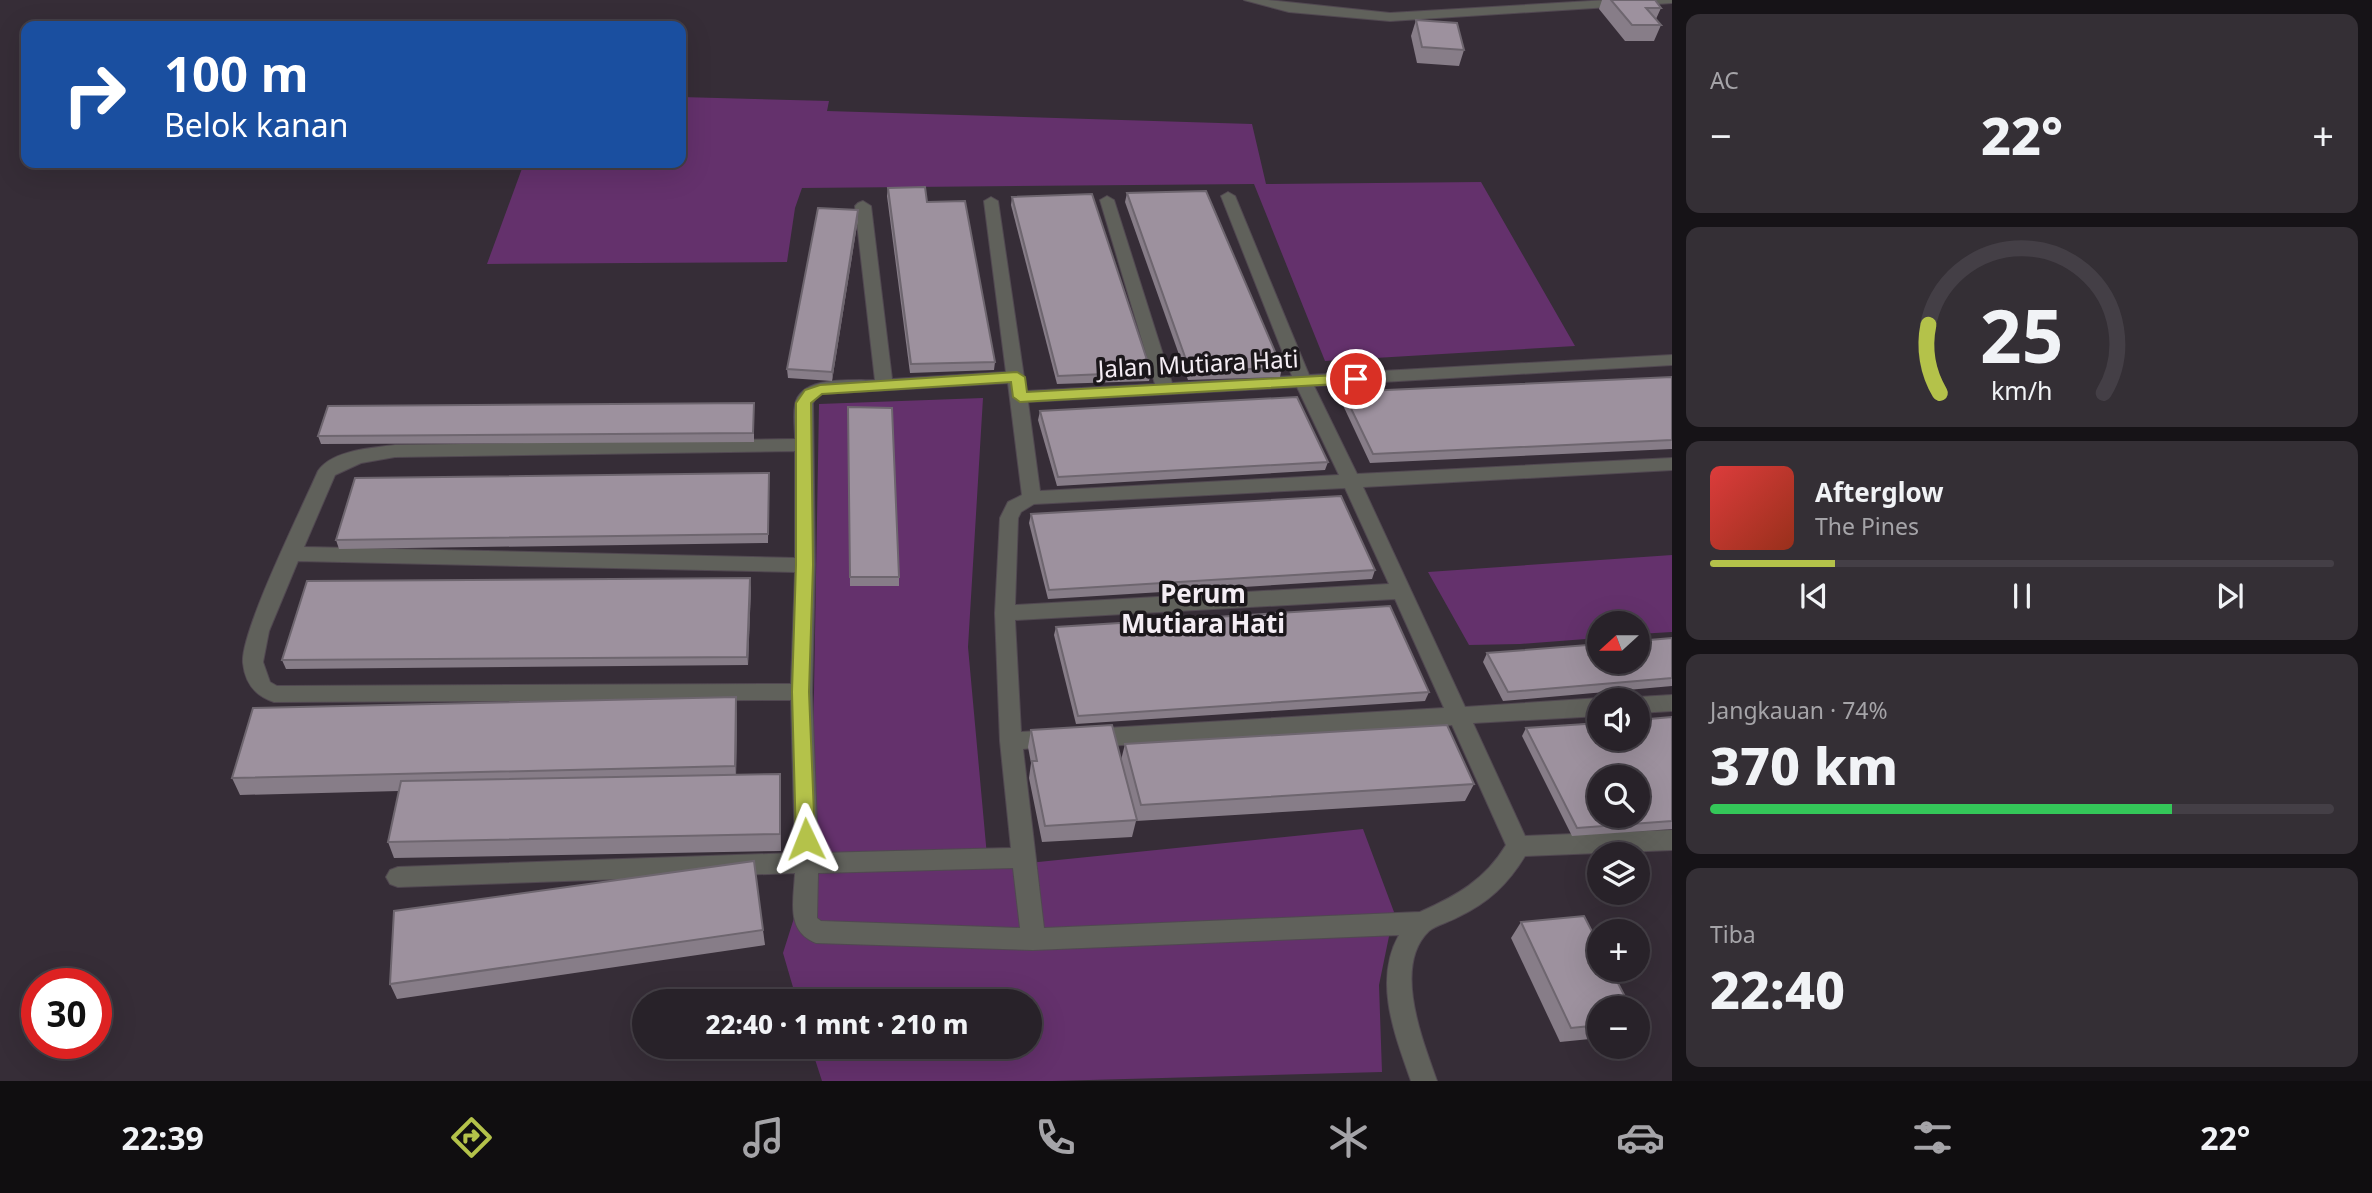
<!DOCTYPE html>
<html lang="id">
<head>
<meta charset="utf-8">
<style>
  body { margin:0; font-family:"Noto Sans",sans-serif; background:#342f35; color:#f1f3f6; height:100vh; display:flex; flex-direction:column; font-size:26px; white-space:nowrap }
  * { box-sizing:border-box; margin:0 }
  p { font-size:23px; color:#a5a4a8 }
  .icon { flex:none; width:38px; height:38px; fill:none; stroke:currentColor; stroke-width:2; stroke-linecap:round; stroke-linejoin:round }
  .map { position:relative; flex:1; overflow:hidden }
  .drawer { display:flex; flex-direction:column; gap:14px; padding:14px; background:#161317; width:700px }
  .drawer>* { flex:none }
  .top-card { position:absolute; left:21px; top:21px; width:665px; height:147px; border-radius:14px; box-shadow:0 7px 28px #0002,0 0 0 2px #443f46; background:#1a4fa0; color:#fff; overflow:hidden }
  .needle { width:46px; rotate:249deg }
  .controls { position:absolute; left:1587px; top:611px; display:grid; gap:14px }
  .controls a { display:grid; place-items:center; width:63px; height:63px; border-radius:50%; background:#282229; box-shadow:0 7px 28px #0002,0 0 0 2px #443f46; font-size:35px }
  .speed { position:absolute; left:21px; top:968px; display:flex; gap:14px; font-size:35px; font-weight:700; text-align:center }
  .speed>* { display:grid; place-content:center; width:91px; height:91px; border-radius:50%; background:#282229; box-shadow:0 7px 28px #0002,0 0 0 2px #443f46; line-height:1 }
  .speed .limit { border:10px solid #d22; background:#fff; color:#111 }
  .pin { position:absolute; display:grid; place-items:center; width:60px; height:60px; color:#fff; margin:-30px; border:4px solid #fff; border-radius:50%; box-shadow:0 2px 7px #0007 }
  .me { position:absolute; width:77px; margin:-38px; rotate:358deg; stroke-linejoin:round; filter:drop-shadow(0 0 5px #0008) }
  .turn { display:flex; align-items:center; gap:24px; height:147px; padding:0 28px; font-size:32px }
  .turn .icon { width:91px; height:91px; stroke-width:2.5 }
  .turn b { display:block; font-size:49px; line-height:60px }
  .big { font-size:52px; font-weight:800; line-height:1.1 }
  .drawer .tile { flex:1; display:flex; flex-direction:column; justify-content:center; gap:10px; min-width:0; padding:0 24px; border-radius:14px; background:#342f35 }
  .drawer .dial { align-items:center; gap:0 }
  .dial svg { height:182px; overflow:visible; fill:none; stroke:#443f46; stroke-width:7; stroke-linecap:round; text-anchor:middle }
  .dial text { fill:#f1f3f6; stroke:none }
  .song { display:flex; align-items:center; gap:21px }
  .cover { width:84px; height:84px; border-radius:10px; background:linear-gradient(135deg,hsl(0 70% 55%),hsl(10 70% 35%)) }
  .played { height:7px; border-radius:4px; background:linear-gradient(90deg,#b4c24a 20%,#443f46 20%) }
  .keys { display:flex; justify-content:space-around; direction:ltr }
  .heat { display:flex; justify-content:space-between; align-items:center; font-size:38px; direction:ltr }
  .charge { height:10px; border-radius:5px; background:linear-gradient(90deg,#34c759 74%,#443f46 0) }
  .trip { position:absolute; left:632px; top:989px; width:410px; height:70px; border-radius:35px; background:#282229; box-shadow:0 7px 28px #0002,0 0 0 2px #443f46; font-weight:800; line-height:70px; text-align:center }
  .menu { display:flex; height:112px; justify-content:space-around; align-items:center; background:#100e10; color:#a5a4a8 }
  .menu .icon { width:49px; height:49px }
  .menu .current { color:#b4c24a }
  .menu b { font-size:32px; color:#f1f3f6 }
  main { display:flex; flex:1; min-height:0 }
  .map>svg:first-child { display:block }
</style>
</head>
<body>
<main>
<div class="map">
<svg width="1672" height="1081" viewBox="0 0 1672 1081">
  <rect width="100%" height="100%" fill="#362d37"/>
  <!-- green -->
  <g fill="#64316c">
    <polygon points="681,97 829,101 827,111 1252,124 1266,184 1481,182 1575,346 1325,361 1254,184 802,188 795,208 787,262 487,264 524,163 681,163"/>
    <polygon points="983,398 968,647 988,867 1363,829 1394,912 1379,985 1382,1072 1053,1081 822,1081 811,1047 1029,1046 1029,1001 797,1001 783,953 811,864 819,404"/>
    <polygon points="1672,555 1672,632 1638,634 1638,623 1600,623 1599,638 1520,644 1469,645 1428,572"/>
  </g>
  <g fill="none" stroke-linecap="round" stroke-linejoin="round">
    <defs>
      <g id="minor">
        <polygon points="1244,0 1268,0 1390,13 1608,0 1672,0 1672,3 1390,21 1289,12"/>
        <path d="M1228,192L1235,196L1309,375L1672,355V365L1314,386L1357,474L1672,458V470L1363,487L1465,707L1600,698L1605,700H1600V716L1473,723L1525,836L1672,830V850L1525,856C1508,884 1488,903 1458,917C1450,922 1436,925 1429,931C1392,966 1423,1041 1437,1081H1411C1395,1035 1373,981 1399,935L1033,950L816,943C785,931 794,900 795,873L398,887L390,884L386,877L390,870L398,867L795,853L791,700L274,702C255,696 245,683 243,663C240,632 303,506 318,471C332,450 372,448 395,445L795,439C795,428 793,416 795,405C800,375 852,381 875,380L855,206L858,203L863,201L871,206L892,379L1006,372L984,201L991,197L998,201L1026,391L1155,384L1100,200L1107,196L1114,200L1172,383L1292,376L1221,196ZM1008,383L1022,495L1008,502L1000,518L995,613L1000,741L1011,848L818,853L812,692L815,565L813,403L816,397L822,394ZM1297,387L1339,475L1040,491L1028,402ZM795,451V558L304,547L335,475L361,463L395,457ZM1345,488L1389,584L1015,605L1018,518L1021,512L1034,504ZM298,561L795,572L791,684L277,686L270,682L263,662L269,631ZM1395,599L1444,708L1090,729L1082,732L1079,738L1082,744L1090,747L1452,725L1506,845C1485,880 1456,896 1420,912L1044,928L1023,749L1061,745L1064,739L1061,733L1053,730L1021,732L1015,620ZM1013,868L1020,928L821,921L817,918L818,873Z"/>
        <polygon points="1672,695 1672,711 1638,713 1638,700 1630,700 1638,697"/>
      </g>
    </defs>
    <!-- minor casing -->
    <use href="#minor" stroke="#514851" stroke-width="2"/>
    <!-- minor -->
    <use href="#minor" fill="#60615b" fill-rule="evenodd"/>
  </g>
  <!-- wall -->
  <g fill="#877d88">
    <polygon points="1602,0 1655,0 1661,8 1656,19 1661,25 1654,41 1625,41 1599,9"/>
    <polygon points="1416,20 1464,50 1459,66 1417,63 1411,36"/>
    <polygon points="888,188 927,202 995,362 994,370 910,373 887,196"/>
    <polygon points="1127,193 1282,368 1280,377 1188,380 1125,202"/>
    <polygon points="1012,197 1151,372 1149,381 1057,384 1011,205"/>
    <polygon points="858,219 832,381 788,378 787,369"/>
    <polygon points="1672,377 1672,449 1370,463 1341,401 1343,392"/>
    <polygon points="754,403 754,442 321,444 318,436"/>
    <polygon points="848,407 899,577 899,586 850,586"/>
    <polygon points="1040,411 1328,462 1325,470 1057,486 1038,420"/>
    <polygon points="769,482 768,543 339,549 336,540"/>
    <polygon points="1031,514 1375,570 1372,579 1048,599 1029,523"/>
    <polygon points="751,587 748,665 286,669 282,660"/>
    <polygon points="1056,627 1429,692 1425,701 1076,724 1054,635"/>
    <polygon points="1672,638 1672,686 1503,701 1483,662 1487,653"/>
    <polygon points="737,713 736,774 780,774 781,851 394,858 388,842 399,791 240,795 232,778"/>
    <polygon points="1672,717 1672,829 1572,836 1522,736 1526,728"/>
    <polygon points="1031,730 1121,760 1125,744 1474,784 1465,801 1136,821 1132,837 1042,842 1029,778 1031,763 1028,747"/>
    <polygon points="1521,922 1600,1008 1600,1038 1560,1042 1511,938"/>
    <polygon points="763,930 765,945 397,999 390,984"/>
  </g>
  <!-- shaded-wall -->
  <g fill="#6e666f">
    <polygon points="858,210 858,219 832,381 832,372"/>
    <polygon points="750,578 751,587 748,665 747,657"/>
    <polygon points="736,697 737,713 736,783 735,766"/>
  </g>
  <!-- building -->
  <g fill="#9d919e" stroke="#6e666f" stroke-width="2" fill-rule="evenodd">
    <polygon points="1611,0 1655,0 1661,8 1646,8 1661,25 1632,25"/>
    <polygon points="1416,20 1457,23 1464,50 1422,47"/>
    <polygon points="925,187 927,202 965,201 995,362 911,364 888,188"/>
    <polygon points="1206,191 1282,368 1190,371 1127,193"/>
    <polygon points="1092,194 1151,372 1058,376 1012,197"/>
    <polygon points="818,208 858,210 832,372 787,369"/>
    <polygon points="1672,377 1672,440 1373,454 1343,392"/>
    <polygon points="1297,397 1328,462 1058,477 1040,411"/>
    <polygon points="754,403 753,433 318,436 328,406"/>
    <polygon points="848,407 892,408 899,577 850,577"/>
    <polygon points="769,473 768,534 336,540 355,478"/>
    <polygon points="1341,496 1375,570 1049,590 1031,514"/>
    <polygon points="750,578 747,657 282,660 307,581"/>
    <polygon points="1390,606 1429,692 1078,716 1056,627"/>
    <polygon points="1672,638 1672,678 1508,692 1487,653 1600,644 1600,662 1638,662 1638,641"/>
    <polygon points="736,697 735,766 232,778 253,708"/>
    <path d="M1672,717V821L1577,828L1526,728L1600,723V738H1638V720ZM1600,777H1638V816H1600Z"/>
    <polygon points="1112,725 1137,820 1045,826 1032,761 1037,761 1031,730"/>
    <polygon points="1447,725 1474,784 1141,805 1125,744"/>
    <polygon points="780,774 780,834 388,842 401,781"/>
    <polygon points="754,861 763,930 390,984 394,911"/>
    <polygon points="1584,916 1600,947 1600,970 1611,970 1631,1008 1600,1008 1600,1025 1571,1028 1521,922"/>
  </g>
  <!-- route -->
  <polygon fill="#b4c24a" stroke="#757e30" stroke-width="2" points="1017,372 1025,377 1027,392 1356,374 1363,379 1356,383 1020,402 1013,397 1011,382 822,394 811,403 813,565 809,692 815,839 812,845 806,847 799,845 796,839 792,692 796,565 796,403 805,390 820,385"/>
  <g text-anchor="middle" dominant-baseline="central" stroke-width="7" stroke-linejoin="round" paint-order="stroke">
    <!-- street labels -->
    <g font-size="24" fill="#f4edf4" stroke="#1b171b">
      <text transform="translate(1198 363) rotate(-3)">Jalan Mutiara Hati</text>
    </g>
    <!-- neighbourhood labels -->
    <g font-size="26" font-weight="bold" fill="#f4edf4" stroke="#1b171b">
      <text x="1203" y="593">Perum<tspan x="1203" dy="30">Mutiara Hati</tspan></text>
    </g>
  </g>
</svg>
<div class="controls">
<a><svg class="needle" viewBox="-14 -14 28 28"><path d="M0-13l5 13h-10z" fill="#e53935"/><path d="M0 13l5-13h-10z" fill="#a5a4a8"/></svg></a>
<a><svg class="icon" aria-label="sound" viewBox="0 0 24 24"><path d="M4 9h4l5-4v14l-5-4H4zM17 9q2 3 0 6"/></svg></a>
<a><svg class="icon" aria-label="search" viewBox="0 0 24 24"><circle cx="10" cy="10" r="6"/><path d="M15 15l6 6"/></svg></a>
<a><svg class="icon" aria-label="layers" viewBox="0 0 24 24"><path d="M12 4l9 5-9 5-9-5zM3 14l9 5 9-5"/></svg></a>
<a>+</a>
<a>−</a>
</div>
<div class="speed"><div class="limit">30</div></div>
<div class="pin" style="left:1356px;top:379px;background:#d93025"><svg class="icon" aria-label="arrive" viewBox="0 0 24 24"><path d="M6 21V4h12l-3 4 3 4H6"/></svg></div>
<svg class="me" style="left:806px;top:839px" viewBox="-20 -20 40 40"><path d="M0-17L14 15 0 8-14 15z" fill="#b4c24a" stroke="#fff" stroke-width="4"/></svg>
<div class="trip">22:40 · 1 mnt · 210 m</div>
<div class="top-card">
<div class="turn"><svg class="icon" aria-label="right" viewBox="0 0 24 24"><path d="M7 20v-9h11M14 6l5 5-5 5"/></svg><div><b>100 m</b>Belok kanan</div></div>
</div>
</div>
<section class="drawer">
<div class="tile"><p>AC</p>
<div class="heat"><a>−</a><b class="big">22°</b><a>+</a></div>
</div>
<div class="tile dial"><svg viewBox="0 0 100 80">
<path d="M14 69A42 42 0 1 1 86 69"/>
<path d="M14 69A42 42 0 0 1 9 39" stroke="#b4c24a"/>
<text x="50" y="56" font-size="32" font-weight="700">25</text>
<text x="50" y="72" font-size="11">km/h</text>
</svg></div>
<div class="tile">
<div class="song"><i class="cover"></i><div><b>Afterglow</b><p>The Pines</p></div></div>
<div class="played"></div>
<div class="keys"><svg class="icon" aria-label="previous" viewBox="0 0 24 24"><path d="M18 5L8 12l10 7zM5 5v14"/></svg><svg class="icon" aria-label="pause" viewBox="0 0 24 24"><path d="M8 5v14M16 5v14"/></svg><svg class="icon" aria-label="next" viewBox="0 0 24 24"><path d="M6 5l10 7-10 7zM19 5v14"/></svg></div>
</div>
<div class="tile"><p>Jangkauan · 74%</p><b class="big">370 km</b><div class="charge"></div></div>
<div class="tile"><p>Tiba</p><b class="big">22:40</b></div>
</section>
</main>
<nav class="menu">
<b>22:39</b>
<svg class="icon current" aria-label="directions" viewBox="0 0 24 24"><path d="M12 3l9 9-9 9-9-9zM9 14v-3h6M13 9l2 2-2 2"/></svg>
<svg class="icon" aria-label="music" viewBox="0 0 24 24"><path d="M9 18V5l10-2v13"/><circle cx="6" cy="18" r="3"/><circle cx="16" cy="16" r="3"/></svg>
<svg class="icon" aria-label="phone" viewBox="0 0 24 24"><path d="M5 4h4l2 5-3 2q2 4 5 5l2-3 5 2v4C11 20 4 13 5 4z"/></svg>
<svg class="icon" aria-label="climate" viewBox="0 0 24 24"><path d="M12 3v18M4 7l16 10M4 17L20 7"/></svg>
<svg class="icon" aria-label="car" viewBox="0 0 24 24"><path d="M5 17H2v-5l4-1 3-4h7l3 4 3 1v5h-3M9 17h6M6 11h13"/><circle cx="7" cy="17" r="2"/><circle cx="17" cy="17" r="2"/></svg>
<svg class="icon" aria-label="filters" viewBox="0 0 24 24"><path d="M4 7h16M4 17h16"/><circle cx="9" cy="7" r="2"/><circle cx="15" cy="17" r="2"/></svg>
<b>22°</b>
</nav>
</body>
</html>
